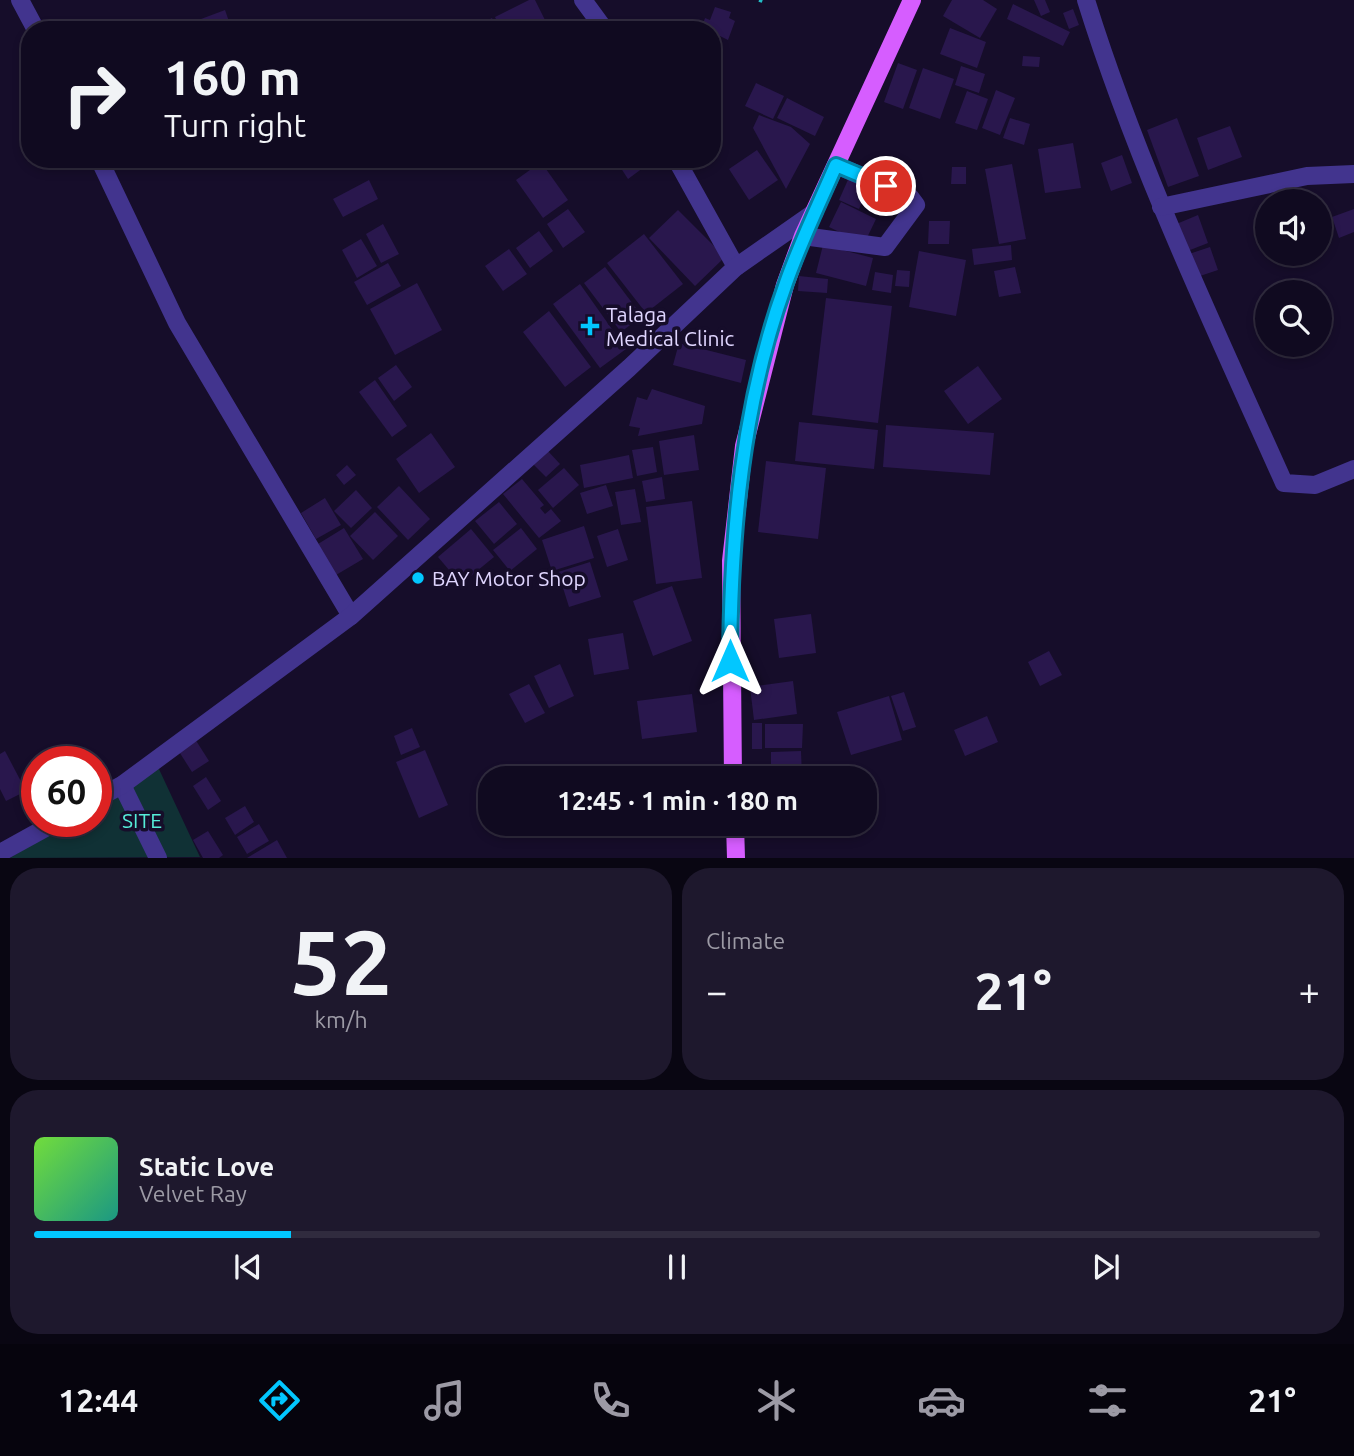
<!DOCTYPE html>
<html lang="en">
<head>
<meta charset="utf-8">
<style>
  body { margin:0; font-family:Ubuntu,sans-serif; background:#1e182d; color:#f1f3f6; height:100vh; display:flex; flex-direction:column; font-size:26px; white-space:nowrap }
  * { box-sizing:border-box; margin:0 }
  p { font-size:23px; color:#9c9aa5 }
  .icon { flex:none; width:38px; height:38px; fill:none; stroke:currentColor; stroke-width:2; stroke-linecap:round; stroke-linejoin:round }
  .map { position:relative; height:858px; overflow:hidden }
  .drawer { display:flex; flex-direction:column; gap:10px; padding:10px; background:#090612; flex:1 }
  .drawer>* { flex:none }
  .guide { position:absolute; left:21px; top:21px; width:700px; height:147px; border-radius:28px; box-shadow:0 4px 10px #0003,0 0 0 2px #302b3e; background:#100a20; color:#f1f3f6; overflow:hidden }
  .fabs { position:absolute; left:1255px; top:189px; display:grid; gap:14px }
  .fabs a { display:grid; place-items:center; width:77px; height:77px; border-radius:50%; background:#100a20; box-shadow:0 4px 10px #0003,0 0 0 2px #302b3e; font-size:35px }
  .speed { position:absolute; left:21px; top:746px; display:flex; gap:14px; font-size:35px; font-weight:700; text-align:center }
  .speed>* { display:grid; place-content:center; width:91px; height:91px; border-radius:50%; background:#100a20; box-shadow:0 4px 10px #0003,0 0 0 2px #302b3e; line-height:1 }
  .speed .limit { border:10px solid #d22; background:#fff; color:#111 }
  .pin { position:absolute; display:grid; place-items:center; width:60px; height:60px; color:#fff; margin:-30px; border:4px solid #fff; border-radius:50%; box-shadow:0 2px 7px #0007 }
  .me { position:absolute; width:77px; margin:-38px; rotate:0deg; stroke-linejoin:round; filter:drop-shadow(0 0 5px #0008) }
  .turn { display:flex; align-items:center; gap:24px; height:147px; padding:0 28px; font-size:32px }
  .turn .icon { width:91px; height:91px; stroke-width:2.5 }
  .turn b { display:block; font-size:49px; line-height:60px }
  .big { font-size:52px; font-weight:700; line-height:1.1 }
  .drawer .tile { flex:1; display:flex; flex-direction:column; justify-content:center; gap:10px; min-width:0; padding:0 24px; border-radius:28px; background:#1e182d }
  .drawer .dial { align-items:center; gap:0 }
  .dial b { font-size:91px; line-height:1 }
  .song { display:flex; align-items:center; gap:21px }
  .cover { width:84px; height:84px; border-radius:10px; background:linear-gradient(135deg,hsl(100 70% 55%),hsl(170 70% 35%)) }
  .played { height:7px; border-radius:4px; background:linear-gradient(90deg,#02c7ff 20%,#302b3e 20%) }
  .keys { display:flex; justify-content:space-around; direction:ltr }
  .heat { display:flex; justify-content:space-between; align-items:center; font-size:38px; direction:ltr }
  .drawer .tiles { flex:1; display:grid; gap:10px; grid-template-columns:1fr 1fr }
  .tile:last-child { grid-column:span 2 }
  .trip { position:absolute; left:478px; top:766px; width:399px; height:70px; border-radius:28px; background:#100a20; box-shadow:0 4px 10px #0003,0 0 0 2px #302b3e; font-weight:700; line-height:70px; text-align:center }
  .menu { display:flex; height:112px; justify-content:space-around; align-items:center; background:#06040d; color:#9c9aa5 }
  .menu .icon { width:49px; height:49px }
  .menu .on { color:#02c7ff }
  .menu b { font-size:32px; color:#f1f3f6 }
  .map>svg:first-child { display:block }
</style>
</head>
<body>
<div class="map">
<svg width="1354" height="858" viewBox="0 0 1354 858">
  <rect width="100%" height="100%" fill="#160d2a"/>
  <!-- green -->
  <polygon fill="#103135" points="158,767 200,857 10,858 70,821 96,821 96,805"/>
  <!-- building -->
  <g fill="#29174d">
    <polygon points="529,0 535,0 550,30 501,30 495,17"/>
    <polygon points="952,0 983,0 997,9 980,38 943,16"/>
    <polygon points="1034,0 1045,0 1050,12 1041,16"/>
    <polygon points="1013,4 1070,32 1063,46 1007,19"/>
    <polygon points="715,7 731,12 729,18 735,21 728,40 720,36 716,47 712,46 712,30 701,30 705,18 710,20"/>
    <polygon points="1073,9 1079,25 1069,29 1063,13"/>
    <polygon points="225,10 232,30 187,30 185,25"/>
    <polygon points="492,18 498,30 469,30"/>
    <polygon points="950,28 986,42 977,68 940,54"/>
    <polygon points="1023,56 1040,57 1039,67 1022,66"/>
    <polygon points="898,63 917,70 903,109 884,102"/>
    <polygon points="961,66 985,74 979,93 955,85"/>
    <polygon points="923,68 954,79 940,119 909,108"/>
    <polygon points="756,83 784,96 773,119 745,106"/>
    <polygon points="996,90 1015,98 1000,135 982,128"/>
    <polygon points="967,91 988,99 977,130 955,123"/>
    <polygon points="787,98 824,117 815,136 777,118"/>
    <polygon points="759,115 791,127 810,144 786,189 753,128"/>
    <polygon points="1010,118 1030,124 1024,145 1003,138"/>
    <polygon points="1177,118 1199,176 1168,187 1147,130"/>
    <polygon points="1230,126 1242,157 1208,170 1197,138"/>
    <polygon points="1073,143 1081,188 1045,193 1038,149"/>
    <polygon points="757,150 778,180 749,200 729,169"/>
    <polygon points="1122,155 1132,183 1111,191 1101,163"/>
    <polygon points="615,159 655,159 628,179"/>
    <polygon points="541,162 568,200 543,218 516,180"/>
    <polygon points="1012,164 1026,239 999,244 985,169"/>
    <polygon points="952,167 966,167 966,184 951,184"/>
    <polygon points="851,173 871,182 859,209 839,200"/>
    <polygon points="369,180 378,199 343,217 333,199"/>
    <polygon points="841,202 876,219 864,244 829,227"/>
    <polygon points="568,209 585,232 563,248 547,224"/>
    <polygon points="1354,209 1354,232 1339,238 1332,217"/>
    <polygon points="678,210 725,257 695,286 649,238"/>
    <polygon points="1198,215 1208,243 1185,252 1174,225"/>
    <polygon points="929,221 950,221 949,244 928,244"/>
    <polygon points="383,224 399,254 381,263 366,234"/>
    <polygon points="539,231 553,251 530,268 516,248"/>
    <polygon points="644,234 683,284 646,313 607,263"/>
    <polygon points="361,239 377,266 357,278 342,250"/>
    <polygon points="823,245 873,258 866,286 816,273"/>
    <polygon points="1011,245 1012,260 974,265 972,249"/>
    <polygon points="1210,247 1218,270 1197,277 1189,254"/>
    <polygon points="509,249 527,274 503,291 485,266"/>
    <polygon points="919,251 966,260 956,316 909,307"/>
    <polygon points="388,263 401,286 367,305 354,282"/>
    <polygon points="605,267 642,316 621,332 584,283"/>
    <polygon points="1015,267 1021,293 999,297 994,271"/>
    <polygon points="897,270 910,271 909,287 895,286"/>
    <polygon points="875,272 893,275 891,293 872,290"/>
    <polygon points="799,276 828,279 827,293 798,291"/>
    <polygon points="417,283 442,330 395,355 370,309"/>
    <polygon points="580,284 626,349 600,368 553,304"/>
    <polygon points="826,298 892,306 878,423 812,415"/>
    <polygon points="549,311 591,367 565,387 523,332"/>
    <polygon points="679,343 746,360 741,383 673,365"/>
    <polygon points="396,365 412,387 394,401 378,378"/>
    <polygon points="978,366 1002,399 968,424 944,391"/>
    <polygon points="375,380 407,426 392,437 359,392"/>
    <polygon points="652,389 705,406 702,424 638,436 640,428 629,426 637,397 647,400"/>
    <polygon points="799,422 878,430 874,469 795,461"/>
    <polygon points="886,425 994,433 990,475 883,467"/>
    <polygon points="431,433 455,467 419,493 396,459"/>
    <polygon points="694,435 699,470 664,475 659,441"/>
    <polygon points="653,447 657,472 637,476 632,450"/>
    <polygon points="547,450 560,464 546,477 533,464"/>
    <polygon points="629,455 633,478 584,488 580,465"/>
    <polygon points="766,461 826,468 818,539 758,532"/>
    <polygon points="347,465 356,475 344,485 336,475"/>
    <polygon points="564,468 579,485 553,508 538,490"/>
    <polygon points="662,477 665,499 646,502 642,481"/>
    <polygon points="522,479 544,505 540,508 545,514 551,509 561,521 539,538 503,494"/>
    <polygon points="606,485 613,506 587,514 580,493"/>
    <polygon points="399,486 430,519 408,540 377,507"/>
    <polygon points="635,489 641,522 621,525 615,492"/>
    <polygon points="356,490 372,508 351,528 334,511"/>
    <polygon points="325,498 341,525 316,539 301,513"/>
    <polygon points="692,501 702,578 656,584 646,507"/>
    <polygon points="499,502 517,524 494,544 475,521"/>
    <polygon points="375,512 398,536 373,560 350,536"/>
    <polygon points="584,526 594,558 552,571 542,540"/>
    <polygon points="344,528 363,559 336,575 318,544"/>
    <polygon points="521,528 537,549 510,571 493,550"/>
    <polygon points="471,529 494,557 461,584 438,557"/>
    <polygon points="618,529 628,560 607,567 597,536"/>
    <polygon points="590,562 601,597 569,607 558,572"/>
    <polygon points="672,586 692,641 653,656 633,601"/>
    <polygon points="811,614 816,653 779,658 774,619"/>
    <polygon points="623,633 629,669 594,675 588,639"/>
    <polygon points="1049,651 1062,675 1040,686 1028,662"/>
    <polygon points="560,664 574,696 549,708 534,676"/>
    <polygon points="793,681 797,714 754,720 750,687"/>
    <polygon points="529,684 545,713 525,723 509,694"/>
    <polygon points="904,692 916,727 903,731 891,696"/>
    <polygon points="692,694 697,732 642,739 637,701"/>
    <polygon points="889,696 902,740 851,755 837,712"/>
    <polygon points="987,716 998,742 965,756 954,730"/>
    <rect x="752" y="723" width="10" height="26"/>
    <polygon points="765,724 803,724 802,748 765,748"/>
    <polygon points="412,728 420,747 401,755 394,736"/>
    <polygon points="195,739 209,761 192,772 178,750"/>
    <polygon points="425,750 448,805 419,818 396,762"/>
    <polygon points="5,751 26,791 6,801 0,789 0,754"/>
    <polygon points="801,751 802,777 771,778 771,752"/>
    <polygon points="671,766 676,779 647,779 646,776"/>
    <polygon points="206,777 221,801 208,810 193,786"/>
    <polygon points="245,806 254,822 235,835 225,818"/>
    <polygon points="259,824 269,841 247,854 237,837"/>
    <polygon points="762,824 805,824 805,829 763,833"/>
    <polygon points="208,831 223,855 219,858 203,858 193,840"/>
    <polygon points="277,840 287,858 247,858"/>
  </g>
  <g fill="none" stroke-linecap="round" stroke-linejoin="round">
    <!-- path -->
    <polyline stroke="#23bdc7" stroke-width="3.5" stroke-dasharray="3.5 5" stroke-linecap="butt" points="759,0 765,2"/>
    <!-- minor -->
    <g stroke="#42348e" stroke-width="18">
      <polyline points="20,0 36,30"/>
      <polyline points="583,0 605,30"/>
      <path d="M1086,0C1138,167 1213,324 1284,483L1315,485L1354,469"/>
      <polyline points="99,159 177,323 351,616"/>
      <polyline points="676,159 736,267"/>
      <polyline points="1161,207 1307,176 1354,174"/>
      <polyline points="803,236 885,247 916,205 910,197 836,165"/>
      <polyline points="122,785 158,858"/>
      <polyline points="96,799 122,785 351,616 629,368 736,267 815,212"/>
      <polyline points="0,853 58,821"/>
    </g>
    <!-- major -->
    <g stroke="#d65dff" stroke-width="18">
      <polyline points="733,779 731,561 744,446 785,285 803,236 912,0"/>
      <polyline points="735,824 736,858"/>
    </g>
  </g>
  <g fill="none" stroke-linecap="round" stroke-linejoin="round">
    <defs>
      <path id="route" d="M730,661C731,533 742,404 786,283C800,243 819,204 836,165L886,186"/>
    </defs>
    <!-- route casing -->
    <use href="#route" stroke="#0181a6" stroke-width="18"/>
    <!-- route -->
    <use href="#route" stroke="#02c7ff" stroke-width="12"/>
  </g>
  <!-- markers -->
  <g fill="#02c7ff" stroke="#160d2a" stroke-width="2.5">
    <path d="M586.5 315.5h7v7h7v7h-7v7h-7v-7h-7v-7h7z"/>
    <circle cx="418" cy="578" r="7"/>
  </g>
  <g text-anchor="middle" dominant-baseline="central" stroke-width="7" stroke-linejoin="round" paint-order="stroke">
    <!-- poi labels -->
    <g font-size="21" fill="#e0d6ff" stroke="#160d2a" text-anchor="start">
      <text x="606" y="314">Talaga<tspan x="606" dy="24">Medical Clinic</tspan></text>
      <text x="432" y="578">BAY Motor Shop</text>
    </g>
    <!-- park labels -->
    <g font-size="21" fill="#55ecd9" stroke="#160d2a">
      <text x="142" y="820">SITE</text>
    </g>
  </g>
</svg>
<div class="fabs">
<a><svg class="icon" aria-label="sound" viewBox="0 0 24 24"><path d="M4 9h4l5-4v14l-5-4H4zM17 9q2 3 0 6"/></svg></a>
<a><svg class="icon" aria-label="search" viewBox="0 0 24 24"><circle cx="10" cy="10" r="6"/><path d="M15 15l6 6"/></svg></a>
</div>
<div class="speed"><div class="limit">60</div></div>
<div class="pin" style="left:886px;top:186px;background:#d93025"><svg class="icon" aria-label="arrive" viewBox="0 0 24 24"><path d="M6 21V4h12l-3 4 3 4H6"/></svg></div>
<svg class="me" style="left:730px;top:661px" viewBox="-20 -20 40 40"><path d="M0-17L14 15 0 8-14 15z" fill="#02c7ff" stroke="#fff" stroke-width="4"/></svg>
<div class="trip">12:45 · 1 min · 180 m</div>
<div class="guide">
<div class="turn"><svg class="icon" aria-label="right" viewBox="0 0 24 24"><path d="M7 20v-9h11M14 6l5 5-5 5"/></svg><div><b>160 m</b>Turn right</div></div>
</div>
</div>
<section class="drawer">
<div class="tiles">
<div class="tile dial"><b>52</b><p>km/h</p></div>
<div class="tile"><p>Climate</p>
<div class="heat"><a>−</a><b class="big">21°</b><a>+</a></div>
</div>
<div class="tile">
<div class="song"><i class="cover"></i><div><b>Static Love</b><p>Velvet Ray</p></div></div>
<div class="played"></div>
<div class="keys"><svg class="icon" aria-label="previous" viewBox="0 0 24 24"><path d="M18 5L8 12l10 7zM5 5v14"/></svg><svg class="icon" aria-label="pause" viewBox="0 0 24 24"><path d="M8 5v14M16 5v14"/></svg><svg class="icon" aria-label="next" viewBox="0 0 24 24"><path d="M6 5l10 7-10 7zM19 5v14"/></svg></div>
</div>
</div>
</section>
<nav class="menu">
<b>12:44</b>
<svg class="icon on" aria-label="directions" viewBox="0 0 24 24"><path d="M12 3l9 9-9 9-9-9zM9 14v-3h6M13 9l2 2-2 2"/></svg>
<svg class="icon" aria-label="music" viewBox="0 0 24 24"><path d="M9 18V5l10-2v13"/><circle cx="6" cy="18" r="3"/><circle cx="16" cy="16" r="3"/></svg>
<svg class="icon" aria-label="phone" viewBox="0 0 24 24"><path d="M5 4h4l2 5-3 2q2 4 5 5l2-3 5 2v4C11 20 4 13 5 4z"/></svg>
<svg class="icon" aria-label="climate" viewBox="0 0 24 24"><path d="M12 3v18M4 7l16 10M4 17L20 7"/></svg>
<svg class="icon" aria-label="car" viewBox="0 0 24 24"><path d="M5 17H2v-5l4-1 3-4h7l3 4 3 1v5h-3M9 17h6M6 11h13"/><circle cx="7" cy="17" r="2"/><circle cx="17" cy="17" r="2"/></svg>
<svg class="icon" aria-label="filters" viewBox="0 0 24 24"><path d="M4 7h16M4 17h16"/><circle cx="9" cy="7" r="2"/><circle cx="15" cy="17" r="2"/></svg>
<b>21°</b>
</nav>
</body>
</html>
